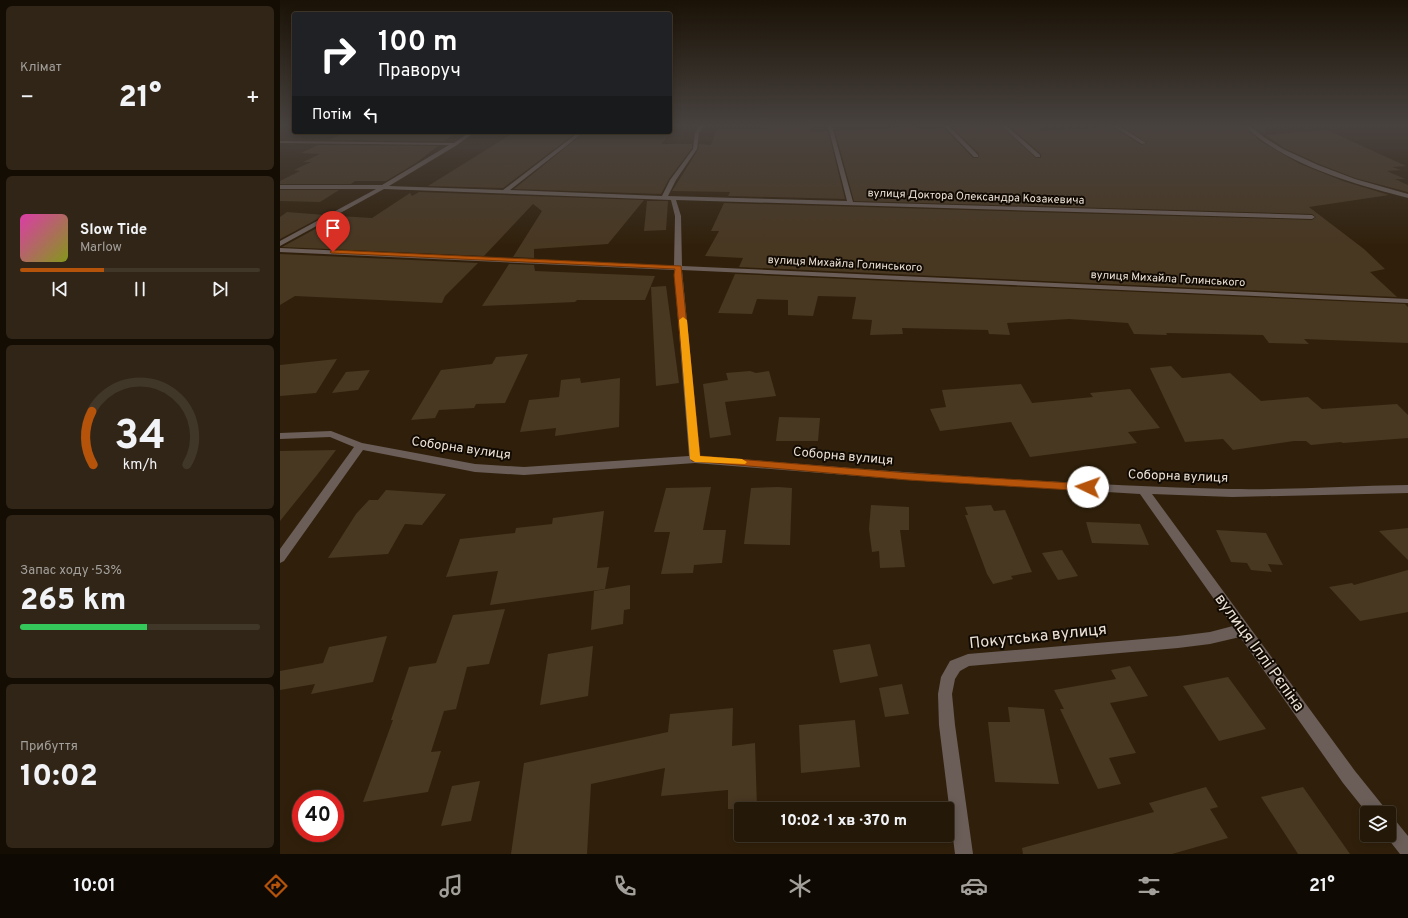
<!DOCTYPE html>
<html lang="uk">
<head>
<meta charset="utf-8">
<style>
  body { margin:0; font-family:Overpass,sans-serif; background:#302516; color:#f1f3f6; height:100vh; display:flex; flex-direction:column; font-size:15px; white-space:nowrap }
  * { box-sizing:border-box; margin:0 }
  p { font-size:13px; color:#a3a09c }
  .icon { flex:none; width:22px; height:22px; fill:none; stroke:currentColor; stroke-width:2; stroke-linecap:round; stroke-linejoin:round }
  .map { position:relative; flex:1; overflow:hidden }
  .panel { display:flex; flex-direction:column; gap:6px; padding:6px; background:#140d04; width:280px }
  .panel>* { flex:none }
  .hud { position:absolute; left:12px; top:12px; width:380px; height:122px; border-radius:4px; box-shadow:0 2px 10px #0003,0 0 0 1px #413729; background:#202124; color:#fff; overflow:hidden }
  .fabs { position:absolute; left:1080px; top:806px; display:grid; gap:8px }
  .fabs a { display:grid; place-items:center; width:36px; height:36px; border-radius:4px; background:#241808; box-shadow:0 2px 10px #0003,0 0 0 1px #413729; font-size:20px }
  .speed { position:absolute; left:12px; top:790px; display:flex; gap:8px; font-size:20px; font-weight:700; text-align:center }
  .speed>* { display:grid; place-content:center; width:52px; height:52px; border-radius:50%; background:#241808; box-shadow:0 2px 10px #0003,0 0 0 1px #413729; line-height:1 }
  .speed .limit { border:6px solid #d22; background:#fff; color:#111 }
  .pin { position:absolute; display:grid; place-items:center; width:34px; height:34px; color:#fff; margin:-41px -17px; border-radius:50% 50% 50% 0; rotate:-45deg; box-shadow:0 0 4px #0007 }
  .pin .icon { rotate:45deg }
  .me { position:absolute; width:44px; margin:-22px; rotate:273deg; stroke-linejoin:round; filter:drop-shadow(0 0 3px #0008) }
  .turn { display:flex; align-items:center; gap:14px; height:84px; padding:0 20px; font-size:18px }
  .turn .icon { width:52px; height:52px; stroke-width:2.5 }
  .turn b { display:block; font-size:28px; line-height:34px }
  .then { display:flex; align-items:center; height:38px; padding:0 20px; background:#0003; gap:8px; font-size:15px }
  .big { font-size:30px; font-weight:800; line-height:1.1 }
  .panel .widget { flex:1; display:flex; flex-direction:column; justify-content:center; gap:6px; min-width:0; padding:0 14px; border-radius:6px; background:#302516 }
  .panel .dial { align-items:center; gap:0 }
  .dial svg { height:104px; overflow:visible; fill:none; stroke:#413729; stroke-width:7; stroke-linecap:round; text-anchor:middle }
  .dial text { fill:#f1f3f6; stroke:none }
  .song { display:flex; align-items:center; gap:12px }
  .cover { width:48px; height:48px; border-radius:6px; background:linear-gradient(135deg,hsl(320 70% 55%),hsl(70 70% 35%)) }
  .played { height:4px; border-radius:2px; background:linear-gradient(90deg,#b45309 35%,#413729 35%) }
  .keys { display:flex; justify-content:space-around; direction:ltr }
  .heat { display:flex; justify-content:space-between; align-items:center; font-size:22px; direction:ltr }
  .charge { height:6px; border-radius:3px; background:linear-gradient(90deg,#34c759 53%,#413729 0) }
  .trip { position:absolute; left:454px; top:802px; width:220px; height:40px; border-radius:4px; background:#241808; box-shadow:0 2px 10px #0003,0 0 0 1px #413729; font-weight:800; line-height:40px; text-align:center }
  .tab-bar { display:flex; height:64px; justify-content:space-around; align-items:center; background:#0e0a03; color:#a3a09c }
  .tab-bar .icon { width:28px; height:28px }
  .tab-bar .on { color:#b45309 }
  .tab-bar b { font-size:18px; color:#f1f3f6 }
  main { display:flex; flex:1; min-height:0 }
  .map>svg:first-child { display:block }
</style>
</head>
<body>
<main>
<section class="panel">
<div class="widget"><p>Клімат</p>
<div class="heat"><a>−</a><b class="big">21°</b><a>+</a></div>
</div>
<div class="widget">
<div class="song"><i class="cover"></i><div><b>Slow Tide</b><p>Marlow</p></div></div>
<div class="played"></div>
<div class="keys"><svg class="icon" aria-label="previous" viewBox="0 0 24 24"><path d="M18 5L8 12l10 7zM5 5v14"/></svg><svg class="icon" aria-label="pause" viewBox="0 0 24 24"><path d="M8 5v14M16 5v14"/></svg><svg class="icon" aria-label="next" viewBox="0 0 24 24"><path d="M6 5l10 7-10 7zM19 5v14"/></svg></div>
</div>
<div class="widget dial"><svg viewBox="0 0 100 80">
<path d="M14 69A42 42 0 1 1 86 69"/>
<path d="M14 69A42 42 0 0 1 13 28" stroke="#b45309"/>
<text x="50" y="56" font-size="32" font-weight="700">34</text>
<text x="50" y="72" font-size="11">km/h</text>
</svg></div>
<div class="widget"><p>Запас ходу · 53%</p><b class="big">265 km</b><div class="charge"></div></div>
<div class="widget"><p>Прибуття</p><b class="big">10:02</b></div>
</section>
<div class="map">
<svg width="1128" height="854" viewBox="0 0 1128 854">
  <rect width="100%" height="100%" fill="#30200b"/>
  <!-- building -->
  <g fill="#483721">
    <polygon points="487,126 529,126 530,132 548,131 565,199 448,196 450,192 392,191 418,150 419,144 431,145 436,131 439,129 487,129"/>
    <polygon points="698,126 721,126 756,158 761,158 761,154 730,126 755,126 761,131 832,127 862,145 867,143 842,126 964,126 980,141 1020,164 1063,181 1109,195 1029,207 1084,249 1105,269 1090,272 1117,297 459,267 463,258 425,256 439,231 431,231 444,203 1032,220 1036,217 1032,214 574,201 555,131 634,127 637,129 664,128 693,158 698,158 699,154 673,128"/>
    <polygon points="973,126 985,126 985,135 1047,130 1126,166 1112,167 1121,170 1107,171 1125,179 1115,179 1128,185 1128,192 1075,178 1039,164 1004,148"/>
    <polygon points="66,132 176,132 164,141 49,140"/>
    <polygon points="235,132 297,132 223,188 148,186"/>
    <polygon points="305,132 389,134 381,144 412,144 412,148 389,179 381,194 234,189"/>
    <polygon points="38,145 158,146 136,163 106,181 75,181 71,184 0,184 0,181 20,171 14,170 31,162 23,162 40,154 21,153"/>
    <polygon points="0,190 59,190 40,202 0,201"/>
    <polygon points="139,192 364,200 328,244 254,249 254,258 233,257 262,211 253,204 204,256 2,247 59,216 92,218 130,193 132,196"/>
    <polygon points="367,201 388,201 386,230 364,231"/>
    <polygon points="7,212 45,215 0,239 0,217"/>
    <polygon points="0,254 198,263 165,296 162,303 15,296 0,305"/>
    <polygon points="229,264 254,265 255,271 375,276 365,300 297,300 295,302 202,306"/>
    <polygon points="455,274 1125,304 1128,307 1128,343 1024,339 1029,344 989,343 983,335 886,333 887,335 854,334 848,323 789,319 727,323 730,335 709,334 708,330 622,328 623,334 590,335 592,320 572,319 576,297 538,296 533,316 508,315 508,300 477,299 472,314 438,313"/>
    <polygon points="386,286 399,383 376,386 371,287"/>
    <polygon points="248,354 225,403 196,404 194,408 159,410 155,418 131,420 161,370 212,364 216,357"/>
    <polygon points="57,359 36,393 0,396 0,365"/>
    <polygon points="891,366 902,378 950,373 981,401 1028,397 1042,409 1117,404 1128,415 1128,438 1063,443 1061,442 1031,445 1026,441 1014,441 953,450 943,439 905,442 870,368"/>
    <polygon points="90,370 78,390 52,393 66,372"/>
    <polygon points="470,371 476,373 489,371 496,396 445,402 451,435 430,438 423,384 448,380 446,373"/>
    <polygon points="300,378 301,383 340,378 339,427 275,436 276,428 240,432 249,400 279,397 281,380"/>
    <polygon points="741,384 752,403 813,397 810,393 850,389 880,428 848,432 857,443 750,457 731,422 660,431 650,409 666,407 662,390"/>
    <polygon points="499,417 540,418 538,441 496,441"/>
    <polygon points="56,450 37,475 0,521 0,451"/>
    <polygon points="431,487 423,530 446,530 442,563 414,565 413,573 381,574 390,532 374,532 386,488"/>
    <polygon points="498,487 512,488 510,545 464,544 471,488"/>
    <polygon points="106,490 166,494 142,525 125,524 108,554 48,558 76,514 89,500 98,500"/>
    <polygon points="591,505 629,507 629,530 620,530 625,567 600,568 599,551 592,552 589,529"/>
    <polygon points="711,505 714,511 725,510 752,572 731,576 733,579 713,584 707,574 685,515 688,515 685,507"/>
    <polygon points="324,511 317,568 329,567 325,589 210,605 218,571 166,577 180,539 235,533 236,528 272,524 273,518"/>
    <polygon points="806,522 860,524 869,545 812,543"/>
    <polygon points="1128,528 1128,560 1099,531"/>
    <polygon points="936,530 986,533 1003,565 988,564 992,572 971,570 967,563 951,562"/>
    <polygon points="782,550 798,576 778,580 762,553"/>
    <polygon points="1128,570 1128,612 1080,621 1049,587 1072,583 1074,585"/>
    <polygon points="350,585 350,609 344,610 343,624 311,630 314,591"/>
    <polygon points="225,609 209,664 187,667 176,709 164,711 151,752 161,751 148,792 83,802 113,720 111,720 129,667 156,663 173,615"/>
    <polygon points="107,636 93,682 31,694 35,684 0,690 0,671 43,663 49,647"/>
    <polygon points="590,644 598,676 560,683 553,650"/>
    <polygon points="313,646 308,696 260,705 268,654"/>
    <polygon points="850,666 868,696 830,703 856,753 829,758 841,784 818,789 780,709 784,709 774,690 836,679 831,670"/>
    <polygon points="948,677 986,729 939,741 903,686"/>
    <polygon points="622,684 629,714 605,717 599,688"/>
    <polygon points="728,707 764,709 779,784 715,782 708,722 730,722"/>
    <polygon points="453,708 452,746 475,743 477,809 448,809 448,790 381,796 385,768 311,784 307,854 231,854 244,763 388,732 390,714"/>
    <polygon points="575,720 580,767 521,773 519,725"/>
    <polygon points="200,781 191,821 161,826 172,786"/>
    <polygon points="926,787 938,807 930,809 948,838 892,854 743,854 742,848 874,812 869,803"/>
    <polygon points="1023,787 1070,854 1018,854 981,797"/>
  </g>
  <g fill="none" stroke-linecap="round" stroke-linejoin="round">
    <!-- minor -->
    <g fill="#6b5e59" fill-rule="evenodd">
      <path d="M419,126H424L419,133L417,149L396,180L388,196L567,201L548,126H552L573,202L1032,215L1035,217L1032,219L396,200L401,216L402,266L1128,299V303L402,270L420,456C596,470 773,485 950,489C1009,490 1069,486 1128,485V493L952,497L872,494L1075,771L1104,807L1107,813H1087L1063,783L960,637L930,644L898,648L689,666L680,671L675,679L672,694L675,725L693,854H675L659,725L658,694L661,677L670,661L688,654L898,636L930,632L953,626L860,494L628,480L415,463L244,475L195,472L83,450L4,561L0,563V549L74,447L50,437L0,439V433L51,431L82,443L195,464L244,467L409,456L394,270L0,252V248L394,266L395,216L391,200L104,189L0,246V241L96,189H0V185H102L169,145L0,143V141L174,143L190,132H195L177,145L109,186L223,190L299,132H304L230,190L382,196L390,180L413,149L415,133Z"/>
      <polygon points="664,126 669,126 698,155 698,157 694,157"/>
      <polygon points="722,126 727,126 760,155 760,157 756,157"/>
      <polygon points="833,126 839,126 866,143 862,144"/>
      <path d="M965,126H970L985,138L1003,149L1038,165L1075,179L1128,194V198C1075,184 1005,165 965,126Z"/>
      <polygon points="1109,817 1115,820 1128,836 1128,854 1120,854 1105,835 1109,835"/>
    </g>
  </g>
  <!-- sky -->
  <linearGradient id="sky" x2="0" y2="1"><stop stop-color="#1a1206"/><stop offset="0.51" stop-color="#48423f"/><stop offset="1" stop-color="#48423f" stop-opacity="0"/></linearGradient>
  <rect width="1128" height="246" fill="url(#sky)"/>
  <!-- route -->
  <polygon fill="#b45309" stroke="#753606" points="53,250 401,266 420,456 628,473 808,484 813,487 808,491 628,480 412,461 394,275 395,269 51,253 50,252"/>
  <!-- slow -->
  <polygon fill="#f59e0b" points="403,317 407,320 420,456 462,459 467,462 465,464 415,462 410,459 399,320"/>
  <g text-anchor="middle" dominant-baseline="central" stroke-width="4" stroke-linejoin="round" paint-order="stroke">
    <!-- far-street labels -->
    <g font-size="11" fill="#ece1d5" stroke="#120b04">
      <text transform="translate(696 197) rotate(2)">вулиця Доктора Олександра Козакевича</text>
      <text transform="translate(565 264) rotate(3)">вулиця Михайла Голинського</text>
      <text transform="translate(888 279) rotate(3)">вулиця Михайла Голинського</text>
    </g>
    <!-- street labels -->
    <g font-size="13" fill="#ece1d5" stroke="#120b04">
      <text transform="translate(181 449) rotate(8)">Соборна вулиця</text>
      <text transform="translate(563 457) rotate(5)">Соборна вулиця</text>
      <text transform="translate(898 477) rotate(2)">Соборна вулиця</text>
    </g>
    <!-- near-street labels -->
    <g font-size="16" fill="#ece1d5" stroke="#120b04">
      <text transform="translate(758 637) rotate(-6)">Покутська вулиця</text>
      <text transform="translate(979 653) rotate(54)">вулиця Іллі Рєпіна</text>
    </g>
  </g>
</svg>
<div class="fabs">
<a><svg class="icon" aria-label="layers" viewBox="0 0 24 24"><path d="M12 4l9 5-9 5-9-5zM3 14l9 5 9-5"/></svg></a>
</div>
<div class="speed"><div class="limit">40</div></div>
<div class="pin" style="left:53px;top:252px;background:#d93025"><svg class="icon" aria-label="arrive" viewBox="0 0 24 24"><path d="M6 21V4h12l-3 4 3 4H6"/></svg></div>
<svg class="me" style="left:808px;top:487px" viewBox="-20 -20 40 40"><circle r="19" fill="#fff"/><path d="M0-13L10 11 0 6-10 11z" fill="#b45309"/></svg>
<div class="trip">10:02 · 1 хв · 370 m</div>
<div class="hud">
<div class="turn"><svg class="icon" aria-label="right" viewBox="0 0 24 24"><path d="M7 20v-9h11M14 6l5 5-5 5"/></svg><div><b>100 m</b>Праворуч</div></div>
<div class="then">Потім<svg class="icon" aria-label="left" viewBox="0 0 24 24"><path d="M17 20v-9H6M10 6l-5 5 5 5"/></svg></div>
</div>
</div>
</main>
<nav class="tab-bar">
<b>10:01</b>
<svg class="icon on" aria-label="directions" viewBox="0 0 24 24"><path d="M12 3l9 9-9 9-9-9zM9 14v-3h6M13 9l2 2-2 2"/></svg>
<svg class="icon" aria-label="music" viewBox="0 0 24 24"><path d="M9 18V5l10-2v13"/><circle cx="6" cy="18" r="3"/><circle cx="16" cy="16" r="3"/></svg>
<svg class="icon" aria-label="phone" viewBox="0 0 24 24"><path d="M5 4h4l2 5-3 2q2 4 5 5l2-3 5 2v4C11 20 4 13 5 4z"/></svg>
<svg class="icon" aria-label="climate" viewBox="0 0 24 24"><path d="M12 3v18M4 7l16 10M4 17L20 7"/></svg>
<svg class="icon" aria-label="car" viewBox="0 0 24 24"><path d="M5 17H2v-5l4-1 3-4h7l3 4 3 1v5h-3M9 17h6M6 11h13"/><circle cx="7" cy="17" r="2"/><circle cx="17" cy="17" r="2"/></svg>
<svg class="icon" aria-label="filters" viewBox="0 0 24 24"><path d="M4 7h16M4 17h16"/><circle cx="9" cy="7" r="2"/><circle cx="15" cy="17" r="2"/></svg>
<b>21°</b>
</nav>
</body>
</html>
